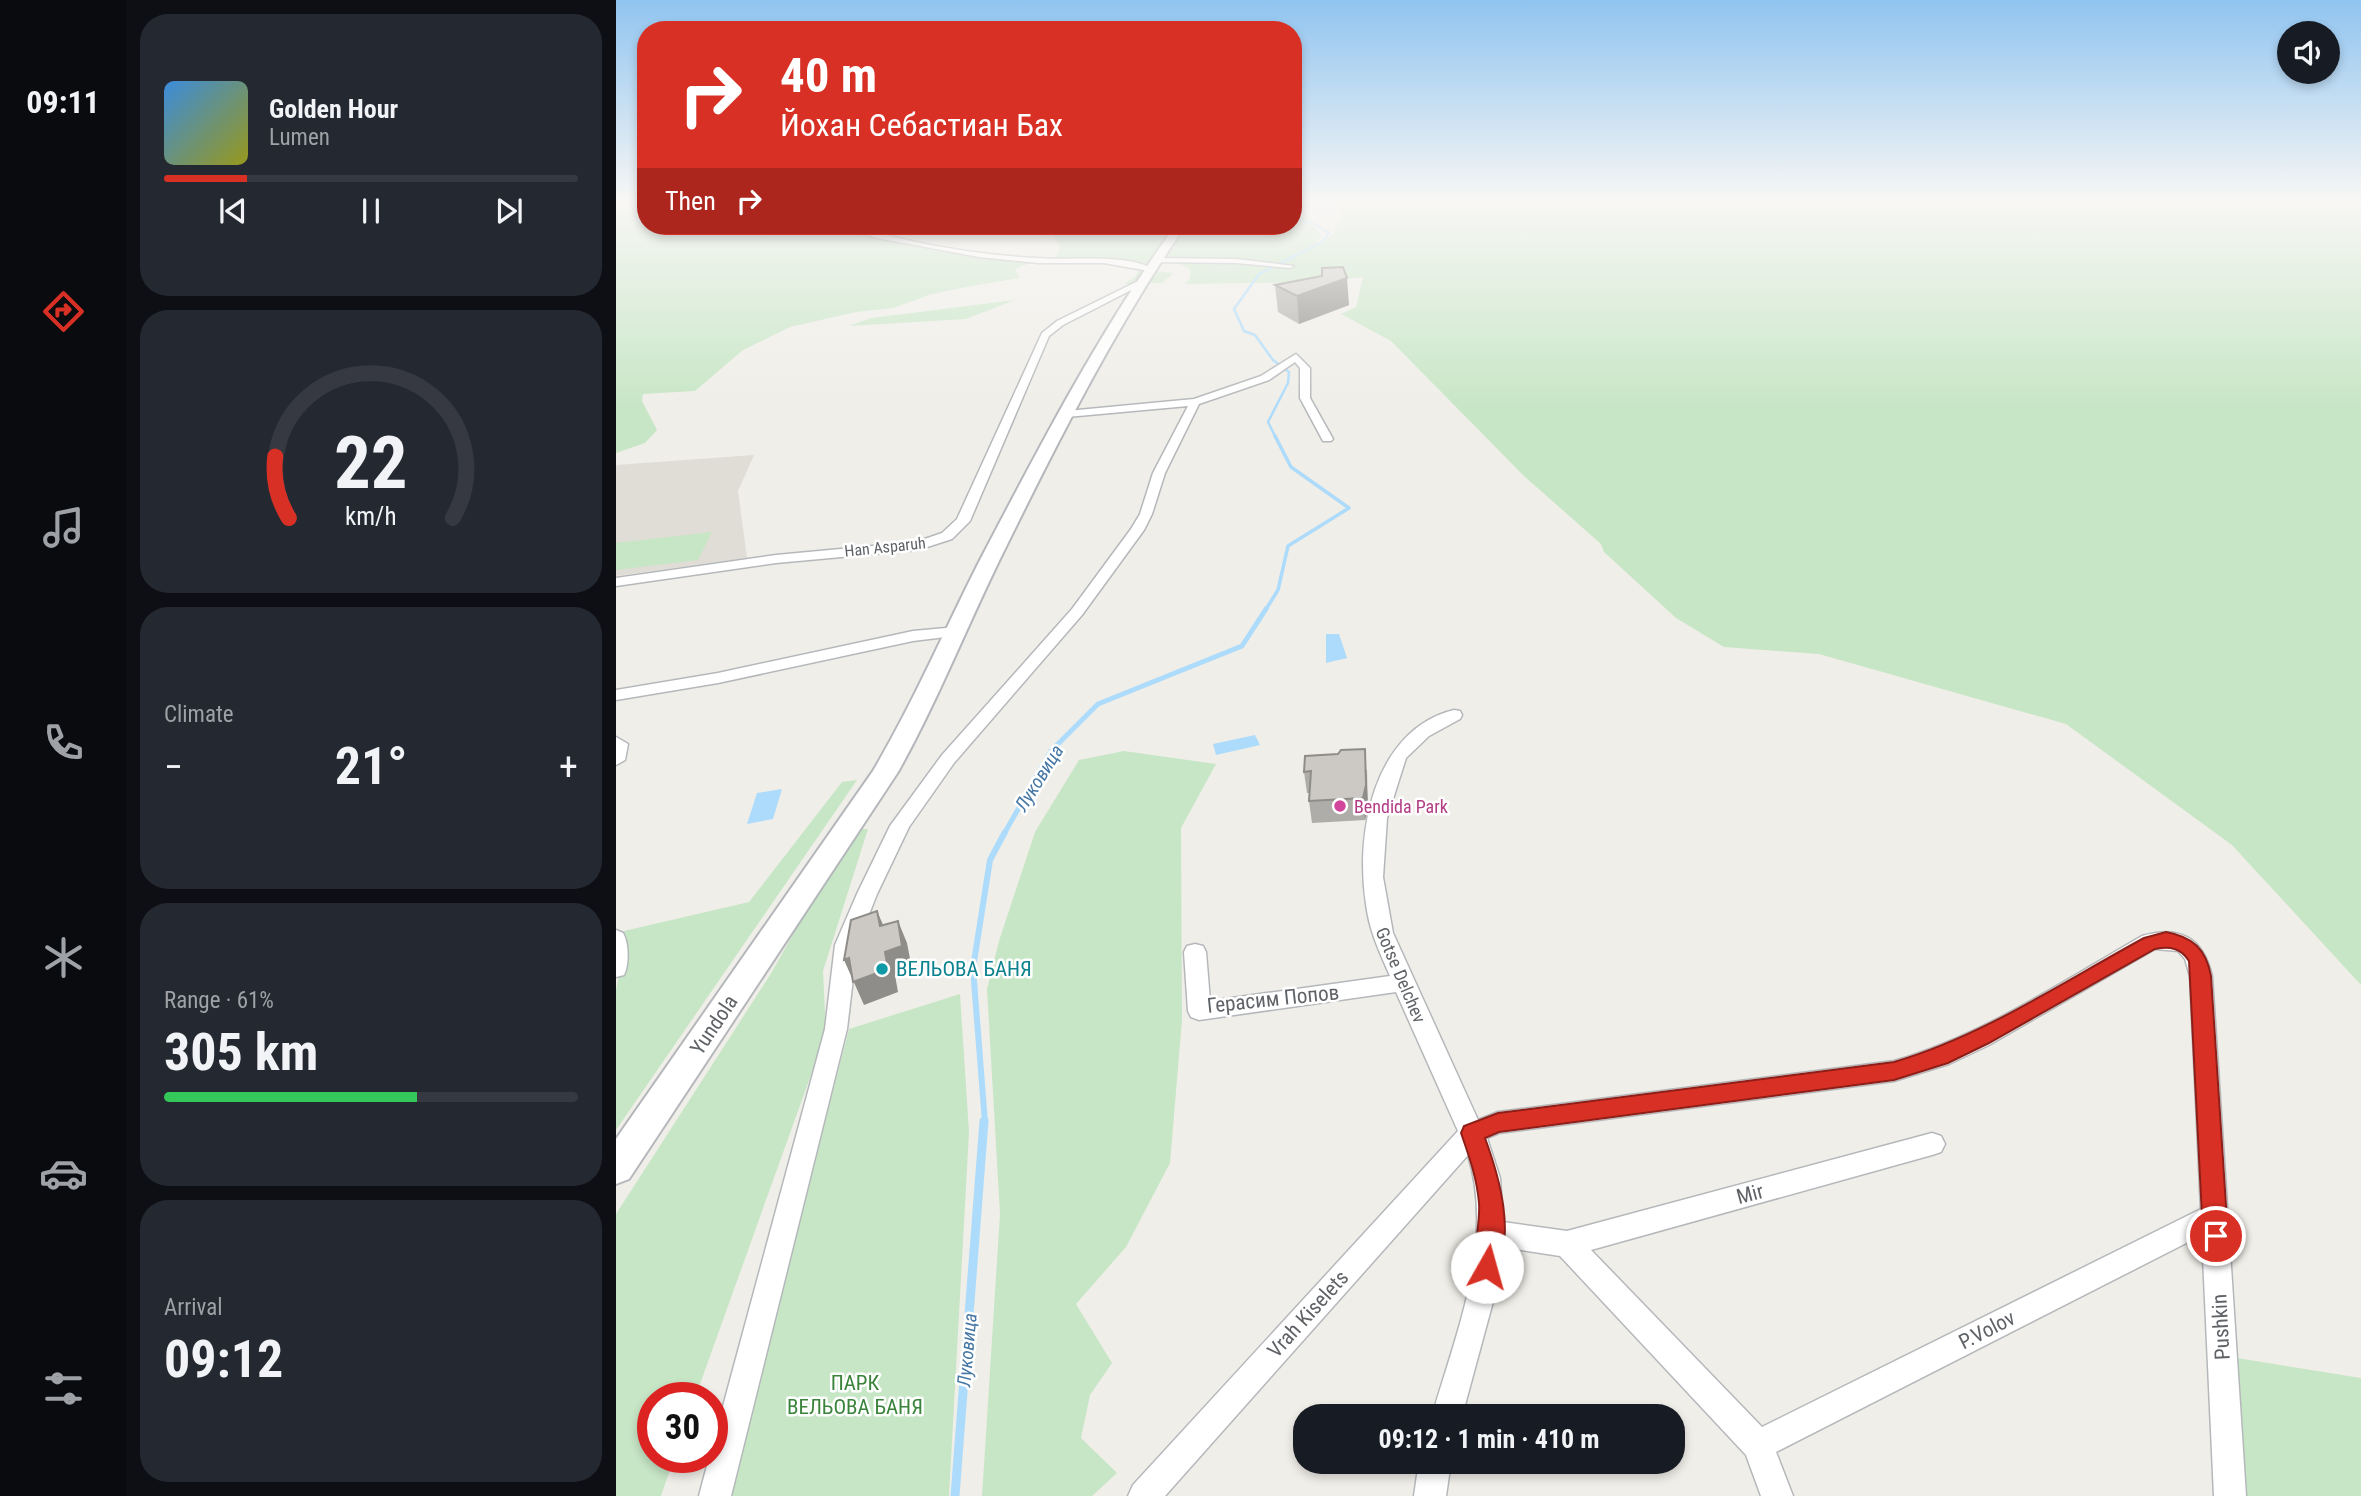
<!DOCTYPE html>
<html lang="en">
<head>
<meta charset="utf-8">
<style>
  body { margin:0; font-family:"Roboto Condensed",sans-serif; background:#242831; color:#f1f3f6; height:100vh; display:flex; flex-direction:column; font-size:26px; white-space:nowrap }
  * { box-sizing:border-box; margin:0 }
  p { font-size:23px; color:#9ea1a6 }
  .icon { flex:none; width:38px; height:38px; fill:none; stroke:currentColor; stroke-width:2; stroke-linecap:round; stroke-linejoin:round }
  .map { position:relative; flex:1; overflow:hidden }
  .panel { display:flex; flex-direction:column; gap:14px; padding:14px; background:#0d0f14; width:490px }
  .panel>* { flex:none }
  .top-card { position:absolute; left:21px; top:21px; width:665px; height:214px; border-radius:28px; box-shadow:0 4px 10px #0003; background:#d93025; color:#fff; overflow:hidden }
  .controls { position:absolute; left:1661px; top:21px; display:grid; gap:14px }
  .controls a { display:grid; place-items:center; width:63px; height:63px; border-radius:50%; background:#171b24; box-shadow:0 4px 10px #0003; font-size:35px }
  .speed { position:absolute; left:21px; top:1382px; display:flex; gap:14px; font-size:35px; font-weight:700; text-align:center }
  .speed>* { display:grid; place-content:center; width:91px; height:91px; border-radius:50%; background:#171b24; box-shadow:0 4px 10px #0003; line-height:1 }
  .speed .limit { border:10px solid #d22; background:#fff; color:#111 }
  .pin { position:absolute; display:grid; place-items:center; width:60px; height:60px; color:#fff; margin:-30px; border:4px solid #fff; border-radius:50%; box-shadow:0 2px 7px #0007 }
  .me { position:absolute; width:77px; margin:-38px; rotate:7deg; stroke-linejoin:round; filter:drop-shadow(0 0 5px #0008) }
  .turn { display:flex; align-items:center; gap:24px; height:147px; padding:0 28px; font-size:32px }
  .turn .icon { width:91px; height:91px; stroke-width:2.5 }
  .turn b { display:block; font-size:49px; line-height:60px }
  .then { display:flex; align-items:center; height:66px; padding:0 28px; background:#0003; gap:14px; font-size:26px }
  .big { font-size:52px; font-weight:700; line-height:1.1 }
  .panel .card { flex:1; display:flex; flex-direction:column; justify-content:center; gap:10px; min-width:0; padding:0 24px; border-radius:28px; background:#242831 }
  .panel .dial { align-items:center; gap:0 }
  .dial svg { height:182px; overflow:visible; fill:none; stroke:#363941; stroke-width:7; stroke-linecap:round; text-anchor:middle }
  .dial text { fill:#f1f3f6; stroke:none }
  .song { display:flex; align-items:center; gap:21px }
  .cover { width:84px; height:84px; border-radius:10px; background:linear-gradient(135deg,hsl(210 70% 55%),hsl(60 70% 35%)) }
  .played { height:7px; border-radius:4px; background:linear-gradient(90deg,#d93025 20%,#363941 20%) }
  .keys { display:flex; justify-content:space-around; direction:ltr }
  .heat { display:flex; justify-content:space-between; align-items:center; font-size:38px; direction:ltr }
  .charge { height:10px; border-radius:5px; background:linear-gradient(90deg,#34c759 61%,#363941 0) }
  .trip { position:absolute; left:677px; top:1404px; width:392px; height:70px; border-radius:28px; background:#171b24; box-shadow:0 4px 10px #0003; font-weight:700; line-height:70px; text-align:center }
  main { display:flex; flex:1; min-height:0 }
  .tab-bar { display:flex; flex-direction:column; width:126px; justify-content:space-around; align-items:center; background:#090b0e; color:#9ea1a6 }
  .tab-bar .icon { width:49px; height:49px }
  .tab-bar .on { color:#d93025 }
  .tab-bar b { font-size:32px; color:#f1f3f6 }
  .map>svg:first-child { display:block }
</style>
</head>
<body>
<main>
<nav class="tab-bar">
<b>09:11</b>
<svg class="icon on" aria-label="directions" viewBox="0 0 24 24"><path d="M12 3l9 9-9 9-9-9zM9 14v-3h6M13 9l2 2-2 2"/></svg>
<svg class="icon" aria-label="music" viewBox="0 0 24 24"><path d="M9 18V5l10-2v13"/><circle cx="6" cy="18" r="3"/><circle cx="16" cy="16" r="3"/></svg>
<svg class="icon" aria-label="phone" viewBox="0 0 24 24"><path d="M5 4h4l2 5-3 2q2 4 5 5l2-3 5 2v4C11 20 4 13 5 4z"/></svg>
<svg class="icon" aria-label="climate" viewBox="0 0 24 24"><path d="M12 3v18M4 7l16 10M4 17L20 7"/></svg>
<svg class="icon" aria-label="car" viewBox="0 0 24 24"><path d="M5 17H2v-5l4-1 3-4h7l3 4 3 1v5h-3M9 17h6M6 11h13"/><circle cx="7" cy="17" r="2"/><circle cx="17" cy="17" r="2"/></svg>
<svg class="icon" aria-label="filters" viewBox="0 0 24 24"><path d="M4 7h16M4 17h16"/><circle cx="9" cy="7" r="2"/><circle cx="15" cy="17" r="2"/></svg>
</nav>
<section class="panel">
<div class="card">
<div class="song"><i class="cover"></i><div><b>Golden Hour</b><p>Lumen</p></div></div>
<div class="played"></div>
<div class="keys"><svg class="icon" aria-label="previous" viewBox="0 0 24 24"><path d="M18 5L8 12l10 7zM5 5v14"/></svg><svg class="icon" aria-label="pause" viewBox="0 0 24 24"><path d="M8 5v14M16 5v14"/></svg><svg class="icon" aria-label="next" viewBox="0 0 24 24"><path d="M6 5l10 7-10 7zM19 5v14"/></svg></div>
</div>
<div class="card dial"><svg viewBox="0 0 100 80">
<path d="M14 69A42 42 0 1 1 86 69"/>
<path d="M14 69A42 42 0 0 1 8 42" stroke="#d93025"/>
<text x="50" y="56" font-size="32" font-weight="700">22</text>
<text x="50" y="72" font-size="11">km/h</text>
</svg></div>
<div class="card"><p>Climate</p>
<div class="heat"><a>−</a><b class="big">21°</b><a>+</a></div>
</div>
<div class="card"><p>Range · 61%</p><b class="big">305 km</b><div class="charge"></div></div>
<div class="card"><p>Arrival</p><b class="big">09:12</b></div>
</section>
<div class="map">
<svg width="1745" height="1496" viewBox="0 0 1745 1496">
  <rect width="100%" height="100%" fill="#f0eee8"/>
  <!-- education -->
  <polygon fill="#e0ddd6" points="138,455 122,491 131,558 0,576 0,465"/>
  <!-- green -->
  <g fill="#c7e6c6">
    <path d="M0,200H30V226H218L216,228L358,254L439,259L444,246L437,236L328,226H677V218L692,217V221L706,235L701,242L704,244L717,234L727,215L712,200H1745V985L1616,845L1450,724L1203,654L1108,647L1060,618L988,552L985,544L907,475L775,341L725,314L740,307L747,277L700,282L569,284L574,278V269L560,262L544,263L538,271L558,273L546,283L508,284L519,277L523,270C489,265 429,250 399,270L404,278L344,288L313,295L277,308L240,312L174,327L127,350L79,391L27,394L26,401L41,430L29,443L0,453Z"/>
    <polygon points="399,300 350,319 233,326 255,318"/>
    <polygon points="96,532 82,560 0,570 0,543"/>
    <polygon points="508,751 600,764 565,828 566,1020 554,1163 510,1247 460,1304 496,1363 474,1395 465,1438 501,1473 476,1496 366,1496 384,1214 371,989 383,941 419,832 463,760"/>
    <polygon points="241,780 0,1130 0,990 7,955 8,931 133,902 226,782"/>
    <polygon points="237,829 252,829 207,971 210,1033 79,1398 37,1398 37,1458 58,1458 45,1496 0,1496 0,1214 154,975"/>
    <polygon points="344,994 353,1132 333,1496 111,1496 233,1029"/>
    <polygon points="1615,1357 1745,1378 1745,1496 1625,1496"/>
  </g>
  <!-- water -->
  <g fill="#addbfb">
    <polygon points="710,634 723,634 731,658 710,663"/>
    <polygon points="639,735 644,745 600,755 597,744"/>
    <polygon points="166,789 157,819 131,824 141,793"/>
  </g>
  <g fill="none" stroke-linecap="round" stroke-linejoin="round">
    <!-- stream-far4 -->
    <polyline stroke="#addbfb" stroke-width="2.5" points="660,438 652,422 672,383 673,372 657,360 639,335 628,331 618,309 643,274 706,242 713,233 693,221 677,220"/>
    <!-- stream-far3 -->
    <polyline stroke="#addbfb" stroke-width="3.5" points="649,611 662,590 672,546 733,508 675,467 659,436"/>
    <!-- stream-far2 -->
    <polyline stroke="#addbfb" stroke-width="5" points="388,834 435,751 482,704 626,646 650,609"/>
    <!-- stream-far1 -->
    <polyline stroke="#addbfb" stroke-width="6" points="369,1123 357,968 374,860 389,832"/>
    <!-- stream -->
    <polyline stroke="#addbfb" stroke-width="9" points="339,1496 368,1121"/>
    <defs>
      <g id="street">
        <path d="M241,227C299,244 360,255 421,258C453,261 509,253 537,269L533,271L488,263H422L363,257L261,238L238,231Z"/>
        <polygon points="540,258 620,259 678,266 674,268 620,263 537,262"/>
        <polygon points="520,282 527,284 447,325 433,336 354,521 336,539 302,550 160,563 0,586 0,578 160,555 300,542 326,533 341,519 426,333 441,321"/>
        <polygon points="680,354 694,368 694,398 717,439 715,441 707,441 684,398 684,368 679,362 653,380 583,404 549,473 536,514 528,530 466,615 338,763 293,827 261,894 241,945 231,1029 115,1496 83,1496 93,1458 96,1458 96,1447 209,1029 219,945 241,894 274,826 326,755 456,609 515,529 524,514 537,473 572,406 451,417 446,414 451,411 578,399 645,376"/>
        <polygon points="341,627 346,629 349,632 346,635 297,641 102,683 0,700 0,690 102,673 297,631"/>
        <path d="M838,710L844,711L846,715L844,719L813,736L790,758L771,818L767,877L777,933L862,1120L882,1112L1278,1061C1367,1035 1446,982 1526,936C1564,925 1587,938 1596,976L1630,1496H1598L1586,1235L1160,1452L1177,1496H1145L1130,1455L944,1256L886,1247L878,1298L846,1416H816C840,1333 879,1241 852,1155L549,1496H512L517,1485L842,1131L780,992L583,1020L575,1017L572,1011L568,952L571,946L579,944L587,946L590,952L594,1001L774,976C764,953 753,930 750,904C739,834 757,730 838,710ZM1539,949L1562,951L1569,959L1574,976L1585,1209L1146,1427L975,1250L1316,1155L1325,1152L1329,1144L1325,1136L1316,1133L951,1231L887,1222L884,1178L871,1138L883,1133L1278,1081L1333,1064L1373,1045Z"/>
        <polygon points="0,737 12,744 9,760 0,765"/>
        <path d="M0,930L7,933C13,943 13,965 8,975L0,977Z"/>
        <polygon points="803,1461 835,1461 830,1496 798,1496"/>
      </g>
      <path id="secondary" d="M559,226H569C497,331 439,447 383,561C349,631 320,704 282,772L13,1179L0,1184V1139L257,771C297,703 328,631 363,562C423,447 484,330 559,226Z"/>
    </defs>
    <!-- street casing -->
    <use href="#street" stroke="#b5b8bb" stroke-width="3"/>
    <!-- secondary casing -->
    <use href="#secondary" stroke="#b4b7bb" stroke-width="4"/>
    <!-- street -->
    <use href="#street" fill="#fff" fill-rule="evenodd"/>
    <!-- secondary -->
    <use href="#secondary" fill="#fff" fill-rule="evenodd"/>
  </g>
  <!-- wall -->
  <g fill="#afada9">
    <polygon points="659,285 733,305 683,324 662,312"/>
    <polygon points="751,770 752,807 749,820 696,823 693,801 694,793 691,793 688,772"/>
  </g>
  <!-- shaded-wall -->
  <g fill="#8f8d89">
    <polygon points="731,278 733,305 683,324 681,296"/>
    <polygon points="749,749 752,807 749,820 747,798"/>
    <polygon points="261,911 271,934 264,926"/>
    <polygon points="282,921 291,943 296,969 279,975 282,992 248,1005 228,960 269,952"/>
  </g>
  <!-- building -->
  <g fill="#ccc9c4" stroke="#8f8d89" stroke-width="2">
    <polygon points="727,267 731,278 681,296 659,285 706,276 706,268"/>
    <polygon points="749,749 750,785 747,798 693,801 695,771 688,772 689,756 722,754 725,750"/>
    <polygon points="261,911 264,926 282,921 286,946 269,952 272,969 237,982 233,958 228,960 235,920"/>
  </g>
  <!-- sky -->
  <linearGradient id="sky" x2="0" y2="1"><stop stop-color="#90c4f0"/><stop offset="0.49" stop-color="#f8f7f5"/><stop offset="1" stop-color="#f8f7f5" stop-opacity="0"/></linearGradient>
  <rect width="1745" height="410" fill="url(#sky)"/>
  <!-- route -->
  <path fill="#d93025" stroke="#8d1f18" stroke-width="2" d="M1550,932C1577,937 1590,949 1595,976L1612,1236L1608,1244L1600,1247L1591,1244L1587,1236L1573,961C1565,948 1554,946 1539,949L1373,1043L1332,1063L1278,1080L883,1132L869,1138C884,1179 899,1232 880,1276L871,1279L862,1276C854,1258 865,1225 863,1203C861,1178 853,1156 845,1133L848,1126L882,1113L1278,1062C1367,1036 1447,982 1528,938Z"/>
  <!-- markers -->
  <circle fill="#d1479c" stroke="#fff" stroke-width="2.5" cx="724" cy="806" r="7"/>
  <circle fill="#0f9aa8" stroke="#fff" stroke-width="2.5" cx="266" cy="969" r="7"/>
  <g text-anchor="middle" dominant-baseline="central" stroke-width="5" stroke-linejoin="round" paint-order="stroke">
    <!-- far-street labels -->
    <g font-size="16" fill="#5f6367" stroke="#fff">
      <text transform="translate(269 547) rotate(-6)">Han Asparuh</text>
    </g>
    <!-- hotel labels -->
    <g font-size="18" fill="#b23c85" stroke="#fff" text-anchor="start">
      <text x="738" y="806">Bendida Park</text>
    </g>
    <!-- street labels -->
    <g font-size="18" fill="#5f6367" stroke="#fff">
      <text transform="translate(785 975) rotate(67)">Gotse Delchev</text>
    </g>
    <!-- water labels -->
    <g font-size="19" font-style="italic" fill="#4677a5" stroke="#fff">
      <text transform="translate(423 778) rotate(-58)">Луковица</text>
      <text transform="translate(351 1350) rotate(-85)">Луковица</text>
    </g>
    <!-- near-culture labels -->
    <g font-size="21" fill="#0d838f" stroke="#fff" text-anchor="start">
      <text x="280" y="969">ВЕЛЬОВА БАНЯ</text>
    </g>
    <!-- near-street labels -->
    <g font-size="21" fill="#5f6367" stroke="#fff">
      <text transform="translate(657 999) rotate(-6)">Герасим Попов</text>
      <text transform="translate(98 1025) rotate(-56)">Yundola</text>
      <text transform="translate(1134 1194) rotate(-15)">Mir</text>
      <text transform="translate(692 1314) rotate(-48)">Vrah Kiselets</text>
      <text transform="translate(1605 1327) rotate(-93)">Pushkin</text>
      <text transform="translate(1371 1330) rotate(-27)">P.Volov</text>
    </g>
    <!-- near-park labels -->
    <g font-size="21" fill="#3a833b" stroke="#fff">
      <text x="239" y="1383">ПАРК<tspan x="239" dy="24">ВЕЛЬОВА БАНЯ</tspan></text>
    </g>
  </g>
</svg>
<div class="controls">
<a><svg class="icon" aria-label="sound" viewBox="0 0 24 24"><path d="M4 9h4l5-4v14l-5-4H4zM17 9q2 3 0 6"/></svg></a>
</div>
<div class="speed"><div class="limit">30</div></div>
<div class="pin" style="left:1600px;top:1236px;background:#d93025"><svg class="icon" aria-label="arrive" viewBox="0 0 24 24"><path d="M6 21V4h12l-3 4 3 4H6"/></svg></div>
<svg class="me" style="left:871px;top:1267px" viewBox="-20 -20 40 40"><circle r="19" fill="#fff"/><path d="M0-13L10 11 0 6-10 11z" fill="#d93025"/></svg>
<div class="trip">09:12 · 1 min · 410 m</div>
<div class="top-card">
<div class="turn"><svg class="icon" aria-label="right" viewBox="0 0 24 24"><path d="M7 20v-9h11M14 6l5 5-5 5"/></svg><div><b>40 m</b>Йохан Себастиан Бах</div></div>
<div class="then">Then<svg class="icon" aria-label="right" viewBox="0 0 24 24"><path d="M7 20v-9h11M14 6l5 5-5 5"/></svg></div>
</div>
</div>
</main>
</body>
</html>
